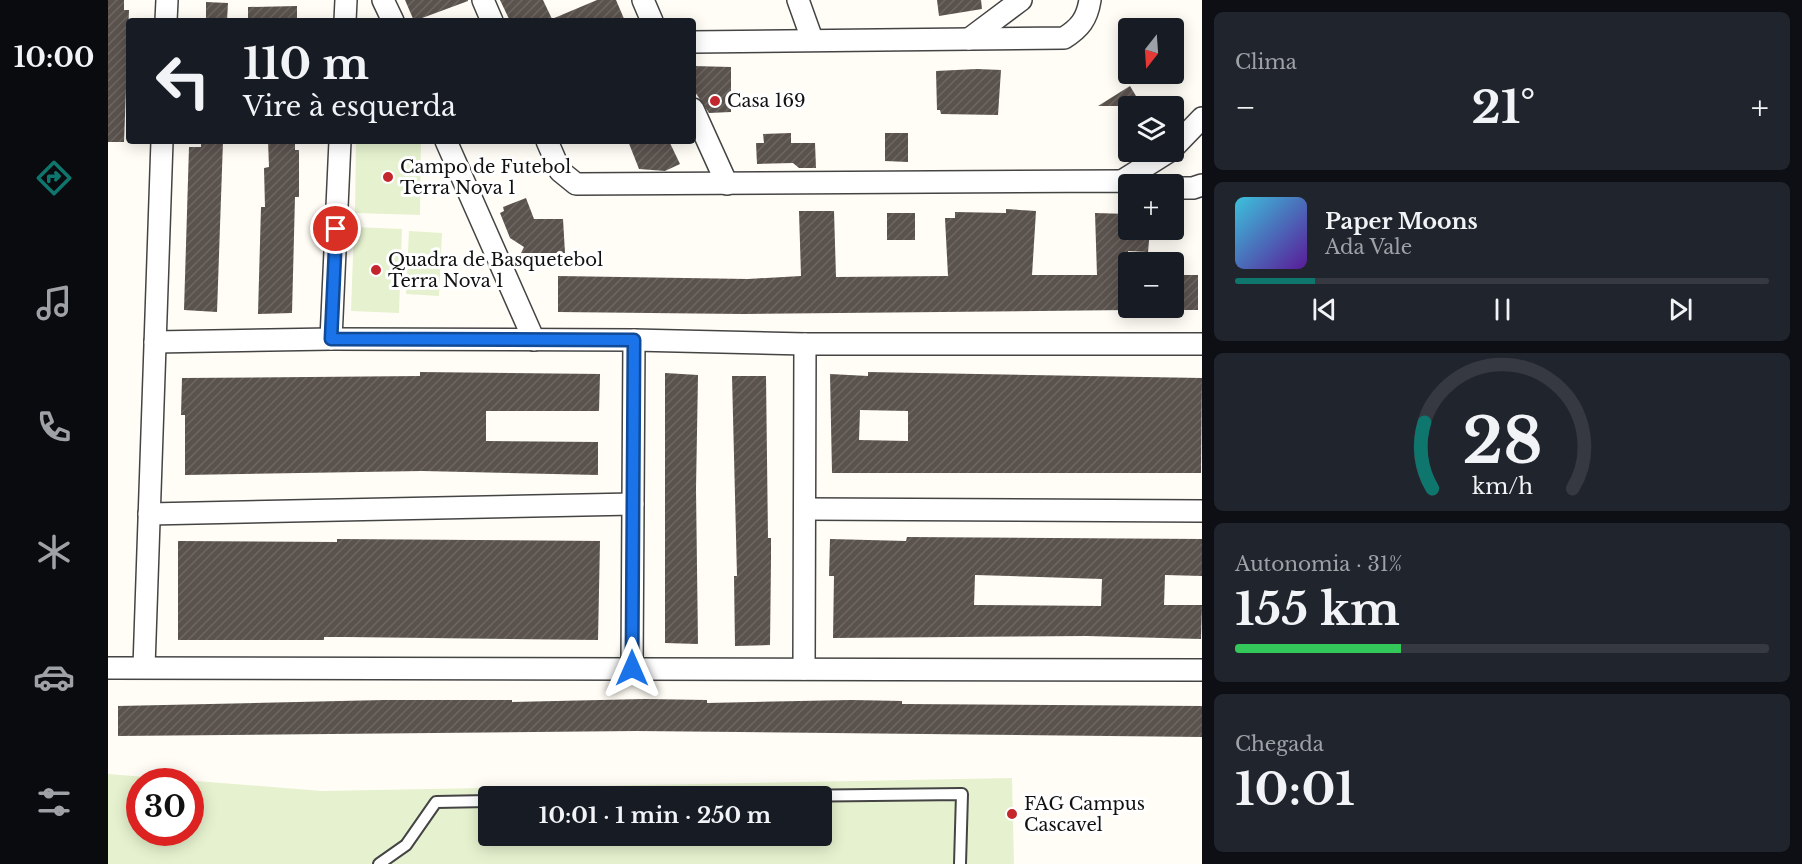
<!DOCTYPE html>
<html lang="pt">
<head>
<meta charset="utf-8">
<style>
  body { margin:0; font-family:"Libre Baskerville",serif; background:#20242c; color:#f1f3f6; height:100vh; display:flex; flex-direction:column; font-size:22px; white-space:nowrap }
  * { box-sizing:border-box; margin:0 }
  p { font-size:20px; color:#9ea1a6 }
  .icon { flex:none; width:33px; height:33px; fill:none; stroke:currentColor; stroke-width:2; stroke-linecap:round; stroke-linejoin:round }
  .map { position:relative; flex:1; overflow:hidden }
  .panel { display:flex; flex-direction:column; gap:12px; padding:12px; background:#0d0f14; width:600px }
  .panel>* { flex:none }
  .top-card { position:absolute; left:18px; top:18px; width:570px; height:126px; border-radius:6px; box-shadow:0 3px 15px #0003; background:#171b24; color:#f1f3f6; overflow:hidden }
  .needle { width:39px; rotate:197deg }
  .controls { position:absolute; left:1010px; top:18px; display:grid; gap:12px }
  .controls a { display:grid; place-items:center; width:66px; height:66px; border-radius:6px; background:#171b24; box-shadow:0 3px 15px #0003; font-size:30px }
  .speed { position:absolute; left:18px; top:768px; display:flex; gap:12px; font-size:30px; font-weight:700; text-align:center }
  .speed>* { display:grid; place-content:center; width:78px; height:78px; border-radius:50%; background:#171b24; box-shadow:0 3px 15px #0003; line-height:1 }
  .speed .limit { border:9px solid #d22; background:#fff; color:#111 }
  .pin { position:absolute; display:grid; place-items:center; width:51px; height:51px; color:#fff; margin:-26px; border:3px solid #fff; border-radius:50%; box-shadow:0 2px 6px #0007 }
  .me { position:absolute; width:66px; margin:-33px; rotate:0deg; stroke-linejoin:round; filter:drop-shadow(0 0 4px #0008) }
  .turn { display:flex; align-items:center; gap:21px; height:126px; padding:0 18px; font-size:27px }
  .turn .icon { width:78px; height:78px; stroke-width:2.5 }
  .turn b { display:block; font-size:42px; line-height:51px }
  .big { font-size:45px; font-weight:700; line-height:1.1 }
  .panel .widget { flex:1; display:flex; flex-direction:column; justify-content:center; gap:9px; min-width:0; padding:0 21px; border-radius:9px; background:#20242c }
  .panel .dial { align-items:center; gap:0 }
  .dial svg { height:156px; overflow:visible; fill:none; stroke:#363941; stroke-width:7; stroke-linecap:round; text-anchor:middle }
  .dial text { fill:#f1f3f6; stroke:none }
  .song { display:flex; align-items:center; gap:18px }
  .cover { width:72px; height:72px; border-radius:9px; background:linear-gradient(135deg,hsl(190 70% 55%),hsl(270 70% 35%)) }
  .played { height:6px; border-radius:3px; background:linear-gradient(90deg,#0f766e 15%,#363941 15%) }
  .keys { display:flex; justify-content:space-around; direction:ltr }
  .heat { display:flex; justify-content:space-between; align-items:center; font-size:33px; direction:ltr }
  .charge { height:9px; border-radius:4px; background:linear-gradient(90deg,#34c759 31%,#363941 0) }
  .trip { position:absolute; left:370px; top:786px; width:354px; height:60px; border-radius:6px; background:#171b24; box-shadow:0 3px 15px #0003; font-weight:700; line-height:60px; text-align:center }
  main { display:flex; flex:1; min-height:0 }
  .dock { display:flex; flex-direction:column; width:108px; justify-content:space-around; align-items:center; background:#090b0e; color:#9ea1a6 }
  .dock .icon { width:42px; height:42px }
  .dock .selected { color:#0f766e }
  .dock b { font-size:27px; color:#f1f3f6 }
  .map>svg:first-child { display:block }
</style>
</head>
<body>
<main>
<nav class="dock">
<b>10:00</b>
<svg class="icon selected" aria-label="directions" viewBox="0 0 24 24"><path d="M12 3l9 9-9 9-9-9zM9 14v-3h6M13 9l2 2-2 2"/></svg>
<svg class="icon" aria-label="music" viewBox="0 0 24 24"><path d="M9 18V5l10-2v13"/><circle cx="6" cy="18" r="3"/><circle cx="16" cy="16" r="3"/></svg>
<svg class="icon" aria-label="phone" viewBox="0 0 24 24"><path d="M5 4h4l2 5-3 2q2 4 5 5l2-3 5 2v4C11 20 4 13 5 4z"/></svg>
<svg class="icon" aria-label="climate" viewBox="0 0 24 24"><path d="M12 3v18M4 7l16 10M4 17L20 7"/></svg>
<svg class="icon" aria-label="car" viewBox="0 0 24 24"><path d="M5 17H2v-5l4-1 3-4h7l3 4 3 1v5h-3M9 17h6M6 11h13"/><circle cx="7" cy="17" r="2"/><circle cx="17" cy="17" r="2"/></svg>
<svg class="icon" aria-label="filters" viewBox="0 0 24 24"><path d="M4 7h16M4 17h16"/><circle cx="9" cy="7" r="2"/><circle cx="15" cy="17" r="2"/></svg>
</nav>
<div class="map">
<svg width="1094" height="864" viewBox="0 0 1094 864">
  <defs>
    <pattern id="building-hatch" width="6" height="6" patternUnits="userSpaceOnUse" patternTransform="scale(1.5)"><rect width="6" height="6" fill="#5a524d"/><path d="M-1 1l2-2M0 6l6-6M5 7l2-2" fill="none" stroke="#6d6662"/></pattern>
  </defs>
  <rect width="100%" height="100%" fill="#fffdf5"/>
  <!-- pitch -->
  <g fill="#e6f2cf" fill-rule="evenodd">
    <polygon points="248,141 313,141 312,215 247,213"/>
    <polygon points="246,227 294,229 291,313 243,311"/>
    <polygon points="301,231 334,233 331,296 298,294"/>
    <path d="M0,774L214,791L904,778L906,864H0ZM32,782H82V832H32ZM381,796H714V836H381Z"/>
  </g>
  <!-- building -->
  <g fill="url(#building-hatch)" fill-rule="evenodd">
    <polygon points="0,0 16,0 16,10 21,10 16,142 0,142"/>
    <polygon points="297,0 360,0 360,1 306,21"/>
    <polygon points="392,0 435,0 444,19 489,0 508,0 517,21 402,21"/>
    <polygon points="829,0 873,0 874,9 831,16"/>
    <polygon points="98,2 120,3 119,21 98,21"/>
    <polygon points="189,6 189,21 140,21 140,7"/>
    <polygon points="585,66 623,67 623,112 601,113 585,89"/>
    <polygon points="869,69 893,70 890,115 833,114 832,110 829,110 828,71"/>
    <polygon points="1022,86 1034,106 990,106"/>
    <polygon points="683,133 683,143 707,143 708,168 691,168 685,163 649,164 648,143 656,143 655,134"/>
    <polygon points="777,133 800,133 800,162 777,161"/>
    <polygon points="93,141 115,141 109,312 76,310 81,147 93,147"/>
    <polygon points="160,141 187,141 187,150 191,150 191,197 187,197 184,313 150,314 153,207 157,207 156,168 161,167"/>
    <polygon points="520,141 561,141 572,164 557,171 531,169"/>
    <polygon points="418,198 426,219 455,219 457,253 413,253 416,247 402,238 392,213 396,211 395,207"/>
    <polygon points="898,209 928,211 924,275 989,275 987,213 1020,214 1020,230 1042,230 1040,252 1020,251 1020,310 635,314 450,312 450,276 640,279 693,276 691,211 726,211 728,277 840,276 837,218 847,218 847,212 898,213"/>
    <rect x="779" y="213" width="28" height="27"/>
    <rect x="1065" y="275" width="25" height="35"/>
    <polygon points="312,372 492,374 491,411 378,411 378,441 490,442 490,475 314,471 77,475 77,415 73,415 74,378 312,376"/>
    <path d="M760,372L1094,378L1093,473H724L722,374L760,376ZM752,410L800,411V441L751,440Z"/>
    <polygon points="557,373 590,375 588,489 590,644 557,643"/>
    <polygon points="624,376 658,376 660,538 663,538 663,559 662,645 627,646 626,576 629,576"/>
    <path d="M799,537L1094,539V576L1057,575L1056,605H1094L1093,639L979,636L725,638L726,576H721L722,539L798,541ZM867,575L994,579L993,606L866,605Z"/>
    <polygon points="229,539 492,541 490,640 238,637 216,637 216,640 70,640 70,541 229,542"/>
    <polygon points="537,699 599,700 599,703 743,700 794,701 794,704 1094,706 1094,737 528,731 10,736 10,706 276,700 404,700 404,702"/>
  </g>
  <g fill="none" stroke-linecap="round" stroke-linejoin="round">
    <defs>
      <g id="lane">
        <polyline points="675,796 854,794 852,864"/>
        <polyline points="271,864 298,845 328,802 381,801"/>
      </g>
      <g id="street">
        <polyline points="275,0 285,21"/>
        <polyline points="375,0 384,21"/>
        <polyline points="535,0 544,21"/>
        <polyline points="690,0 704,39"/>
        <polyline points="58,21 59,0"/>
        <polyline points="237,21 238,0"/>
        <polyline points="861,39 913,0"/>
        <path d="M585,42L956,38C972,28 979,19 982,0"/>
        <polyline points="585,109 619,184"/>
        <polyline points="338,141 426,340"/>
        <polyline points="439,141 452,171 468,184 1014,181 1035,184"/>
        <polyline points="1065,148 1094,118"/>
        <polyline points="1014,181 1060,152"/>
        <polyline points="1065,188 1085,188 1094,185"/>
        <polyline points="223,339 232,141"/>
        <polyline points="47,342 223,339 526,340 697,344 1094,344"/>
        <polyline points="697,509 1094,511"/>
        <polyline points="41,514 525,504"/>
        <polyline points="36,667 54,141"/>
        <polyline points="0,668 1094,670"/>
        <polyline points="524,668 526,340"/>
        <polyline points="696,669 697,344"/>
      </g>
    </defs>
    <!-- lane casing -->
    <use href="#lane" stroke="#444" stroke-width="14"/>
    <!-- street casing -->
    <use href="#street" stroke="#444" stroke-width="24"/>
    <!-- lane -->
    <use href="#lane" stroke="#fff" stroke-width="10"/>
    <!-- street -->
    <use href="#street" stroke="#fff" stroke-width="21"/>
  </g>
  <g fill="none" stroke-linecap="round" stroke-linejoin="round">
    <defs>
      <polyline id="route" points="228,229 223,339 526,340 524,668"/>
    </defs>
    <!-- route casing -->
    <use href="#route" stroke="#114b97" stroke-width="15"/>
    <!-- route -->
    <use href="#route" stroke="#1a73e8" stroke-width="10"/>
  </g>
  <!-- markers -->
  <g fill="#c4262e" stroke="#fff" stroke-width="2">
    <circle cx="607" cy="101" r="6"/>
    <circle cx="280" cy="177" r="6"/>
    <circle cx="268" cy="270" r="6"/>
    <circle cx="904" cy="814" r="6"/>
  </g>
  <g text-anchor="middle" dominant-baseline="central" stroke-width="6" stroke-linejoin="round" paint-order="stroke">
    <!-- poi labels -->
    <g font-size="18" fill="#111" stroke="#fff" text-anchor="start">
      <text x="619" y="101">Casa 169</text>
      <text x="292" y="167">Campo de Futebol<tspan x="292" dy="21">Terra Nova 1</tspan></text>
      <text x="280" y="260">Quadra de Basquetebol<tspan x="280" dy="21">Terra Nova 1</tspan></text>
      <text x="916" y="804">FAG Campus<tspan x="916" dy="21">Cascavel</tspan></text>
    </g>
  </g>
</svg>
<div class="controls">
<a><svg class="needle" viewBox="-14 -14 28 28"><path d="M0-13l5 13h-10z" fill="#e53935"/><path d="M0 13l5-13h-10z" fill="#9ea1a6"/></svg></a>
<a><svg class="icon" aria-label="layers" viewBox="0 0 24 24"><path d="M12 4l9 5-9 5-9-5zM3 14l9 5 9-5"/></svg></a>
<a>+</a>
<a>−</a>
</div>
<div class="speed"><div class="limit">30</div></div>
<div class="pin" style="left:228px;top:229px;background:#d93025"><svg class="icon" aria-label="arrive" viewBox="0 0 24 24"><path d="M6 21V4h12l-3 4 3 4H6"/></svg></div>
<svg class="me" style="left:524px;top:668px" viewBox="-20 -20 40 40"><path d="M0-17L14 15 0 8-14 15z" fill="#1a73e8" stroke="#fff" stroke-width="4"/></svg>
<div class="trip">10:01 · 1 min · 250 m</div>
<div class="top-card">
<div class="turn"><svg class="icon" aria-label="left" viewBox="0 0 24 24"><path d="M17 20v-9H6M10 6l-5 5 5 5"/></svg><div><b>110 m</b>Vire à esquerda</div></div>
</div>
</div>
<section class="panel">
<div class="widget"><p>Clima</p>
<div class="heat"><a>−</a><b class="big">21°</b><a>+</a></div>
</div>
<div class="widget">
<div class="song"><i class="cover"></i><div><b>Paper Moons</b><p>Ada Vale</p></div></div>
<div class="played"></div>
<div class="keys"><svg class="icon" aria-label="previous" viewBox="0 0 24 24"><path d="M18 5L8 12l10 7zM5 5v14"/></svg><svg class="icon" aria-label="pause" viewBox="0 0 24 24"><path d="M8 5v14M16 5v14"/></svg><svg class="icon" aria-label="next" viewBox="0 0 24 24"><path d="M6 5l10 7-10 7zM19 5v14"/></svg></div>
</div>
<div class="widget dial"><svg viewBox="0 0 100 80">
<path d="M14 69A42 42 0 1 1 86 69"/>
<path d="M14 69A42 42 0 0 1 10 35" stroke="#0f766e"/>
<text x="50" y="56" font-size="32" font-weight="700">28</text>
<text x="50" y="72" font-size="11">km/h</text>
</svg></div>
<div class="widget"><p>Autonomia · 31%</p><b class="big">155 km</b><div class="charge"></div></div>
<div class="widget"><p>Chegada</p><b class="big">10:01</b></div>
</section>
</main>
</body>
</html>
